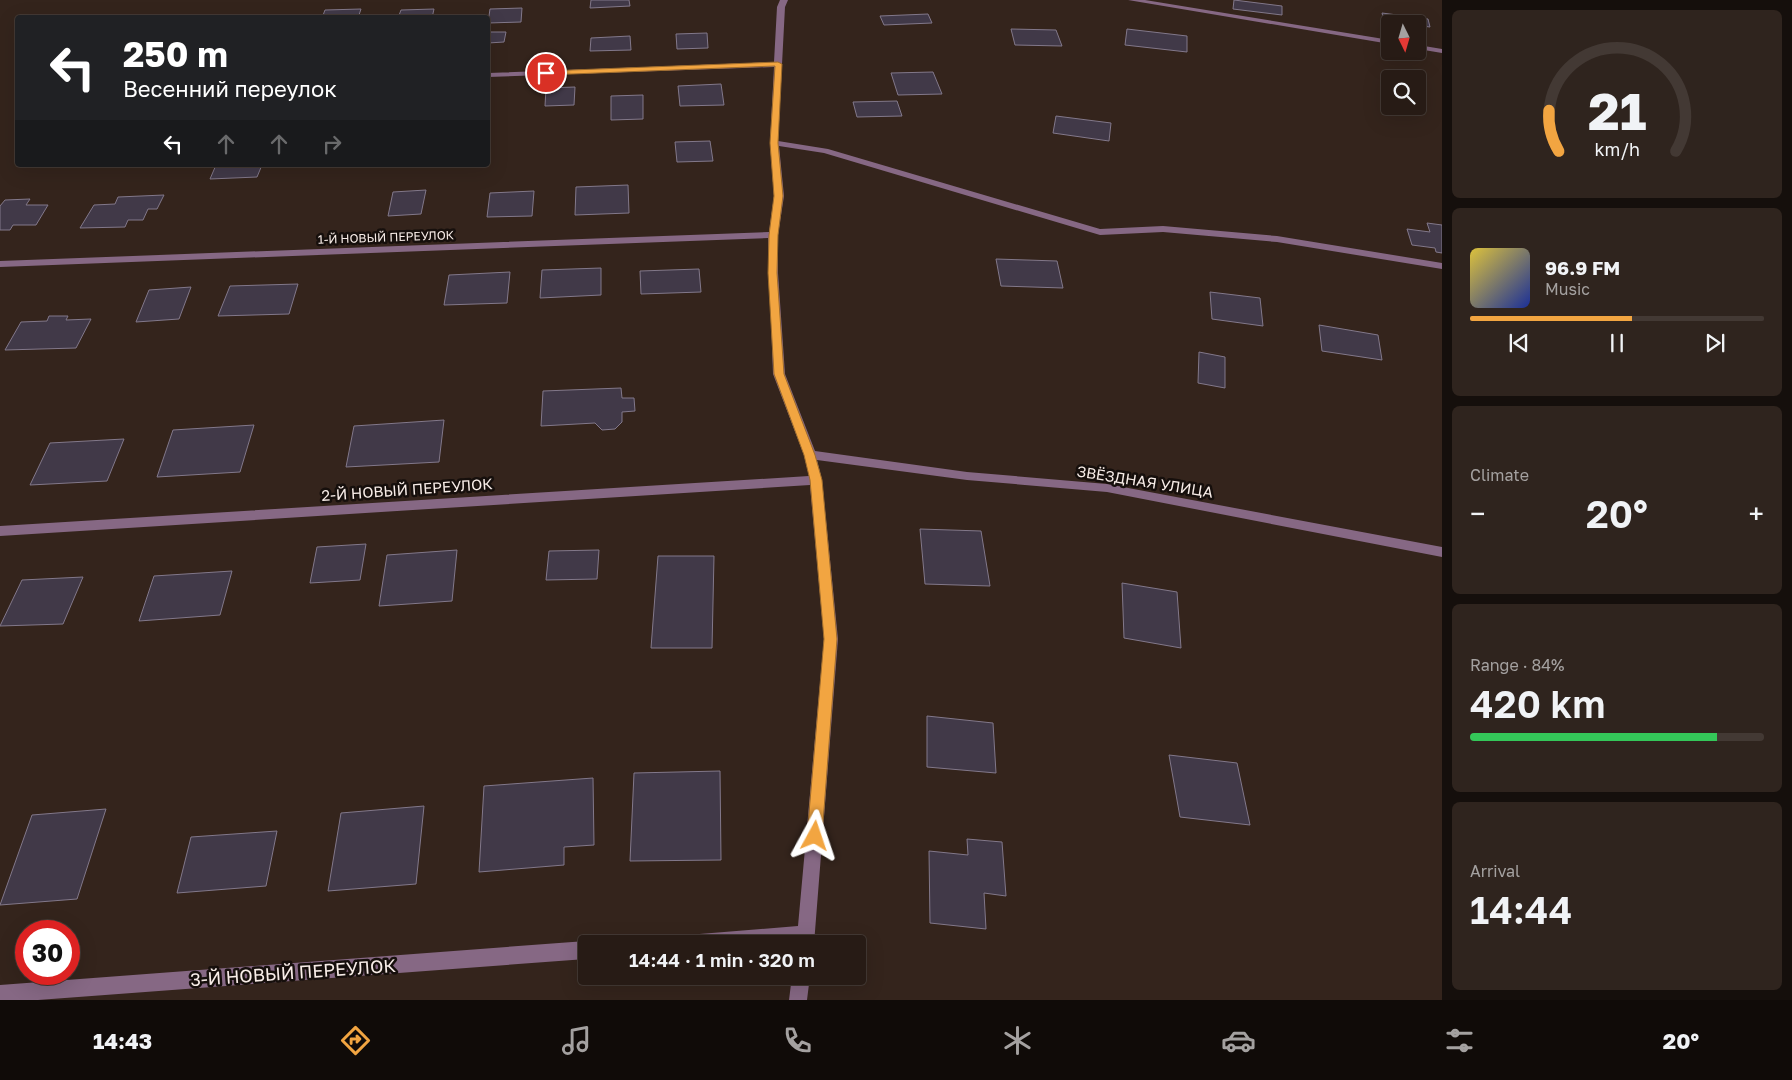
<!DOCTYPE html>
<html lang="en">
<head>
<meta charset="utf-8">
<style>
  body { margin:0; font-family:"Golos Text",sans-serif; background:#2f241e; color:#f1f3f6; height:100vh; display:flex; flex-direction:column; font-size:19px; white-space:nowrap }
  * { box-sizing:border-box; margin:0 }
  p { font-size:16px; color:#a4a1a0 }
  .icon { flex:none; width:28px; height:28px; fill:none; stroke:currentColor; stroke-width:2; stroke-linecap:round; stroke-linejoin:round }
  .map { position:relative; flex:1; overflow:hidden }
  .sheet { display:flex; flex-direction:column; gap:10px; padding:10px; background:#150f0c; width:350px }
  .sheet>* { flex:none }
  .guide { position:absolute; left:15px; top:15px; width:475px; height:152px; border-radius:5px; box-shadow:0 5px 20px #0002,0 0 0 1px #433934; background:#202124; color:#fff; overflow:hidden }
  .needle { width:32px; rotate:175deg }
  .controls { position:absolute; left:1381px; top:15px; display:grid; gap:10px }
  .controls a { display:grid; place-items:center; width:45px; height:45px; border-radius:5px; background:#271b15; box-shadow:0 5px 20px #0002,0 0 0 1px #433934; font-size:25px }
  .speed { position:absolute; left:15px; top:920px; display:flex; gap:10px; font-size:25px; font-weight:700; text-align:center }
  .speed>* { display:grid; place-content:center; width:65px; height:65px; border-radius:50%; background:#271b15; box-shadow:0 5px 20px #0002,0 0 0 1px #433934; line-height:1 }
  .speed .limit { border:8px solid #d22; background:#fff; color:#111 }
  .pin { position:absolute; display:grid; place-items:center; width:42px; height:42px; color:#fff; margin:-21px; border:2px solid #fff; border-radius:50%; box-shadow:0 1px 5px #0007 }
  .me { position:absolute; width:55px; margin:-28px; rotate:5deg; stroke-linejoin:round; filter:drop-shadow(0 0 4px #0008) }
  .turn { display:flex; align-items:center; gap:18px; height:105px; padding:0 25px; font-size:22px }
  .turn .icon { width:65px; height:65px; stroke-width:2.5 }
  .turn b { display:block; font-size:35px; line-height:42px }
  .lanes { display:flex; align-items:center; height:48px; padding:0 25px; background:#0003; justify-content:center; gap:25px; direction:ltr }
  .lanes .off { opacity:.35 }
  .big { font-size:38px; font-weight:600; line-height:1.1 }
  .sheet .tile { flex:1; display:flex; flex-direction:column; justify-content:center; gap:8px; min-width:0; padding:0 18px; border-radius:8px; background:#2f241e }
  .sheet .dial { align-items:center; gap:0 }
  .dial svg { height:130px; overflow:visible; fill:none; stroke:#433934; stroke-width:7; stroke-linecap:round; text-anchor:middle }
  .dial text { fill:#f1f3f6; stroke:none }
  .song { display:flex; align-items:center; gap:15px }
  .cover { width:60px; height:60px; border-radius:8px; background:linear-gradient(135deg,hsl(50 70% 55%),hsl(230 70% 35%)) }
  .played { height:5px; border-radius:2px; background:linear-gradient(90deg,#f2a541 55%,#433934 55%) }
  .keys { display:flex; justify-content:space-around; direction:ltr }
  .heat { display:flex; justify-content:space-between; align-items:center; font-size:28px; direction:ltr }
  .charge { height:8px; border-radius:4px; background:linear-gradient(90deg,#34c759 84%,#433934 0) }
  .trip { position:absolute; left:578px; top:935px; width:288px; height:50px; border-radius:5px; background:#271b15; box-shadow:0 5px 20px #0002,0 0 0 1px #433934; font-weight:600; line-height:50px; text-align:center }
  .tabs { display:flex; height:80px; justify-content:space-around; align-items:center; background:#100b08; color:#a4a1a0 }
  .tabs .icon { width:35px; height:35px }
  .tabs .on { color:#f2a541 }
  .tabs b { font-size:22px; color:#f1f3f6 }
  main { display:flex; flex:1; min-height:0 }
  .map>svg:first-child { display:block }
</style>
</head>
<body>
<main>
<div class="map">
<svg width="1442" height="1000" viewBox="0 0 1442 1000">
  <rect width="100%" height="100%" fill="#34241c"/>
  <!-- building -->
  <g fill="#413948" stroke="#82788a">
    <polygon points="591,0 629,0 630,6 590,8"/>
    <polygon points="1234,0 1282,6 1282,15 1233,9"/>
    <polygon points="522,8 521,22 488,23 490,9"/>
    <polygon points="361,9 358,18 322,18 325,10"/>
    <polygon points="434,9 432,18 398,18 401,10"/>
    <polygon points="1382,13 1428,19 1430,27 1384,21"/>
    <polygon points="928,14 932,23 884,25 880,16"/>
    <polygon points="1011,29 1056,30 1062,46 1015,45"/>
    <polygon points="1127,29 1187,36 1187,52 1125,45"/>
    <polygon points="488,32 506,32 504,42 488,43"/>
    <polygon points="707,33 708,48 677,49 676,34"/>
    <polygon points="630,36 631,50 590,51 591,38"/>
    <polygon points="933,72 942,94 898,95 891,73"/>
    <polygon points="721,84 724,105 680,106 678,86"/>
    <polygon points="575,87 574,105 545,106 546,88"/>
    <polygon points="643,95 643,119 611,120 611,96"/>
    <polygon points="897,101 902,116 857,117 853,102"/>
    <polygon points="1056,116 1111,123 1109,141 1053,133"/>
    <polygon points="710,141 713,161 677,162 675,142"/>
    <polygon points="216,165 262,165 257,177 210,179"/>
    <polygon points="628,185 629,213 575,215 576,187"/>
    <polygon points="426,190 421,214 388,216 393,192"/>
    <polygon points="534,191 532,216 487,217 490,193"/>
    <polygon points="164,195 157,209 148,209 143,220 128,220 125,227 80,228 94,205 115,204 118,197"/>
    <polygon points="30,199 26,205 48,205 36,225 13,225 10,230 0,230 0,206 5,200"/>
    <polygon points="1427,223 1442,225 1442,253 1436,252 1435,248 1412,245 1407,229 1430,232"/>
    <polygon points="996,259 1057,261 1063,288 1001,286"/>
    <polygon points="601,268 601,295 540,298 542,270"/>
    <polygon points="699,269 701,292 641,294 640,271"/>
    <polygon points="510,272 507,303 444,305 449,275"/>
    <polygon points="298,284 289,314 218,316 230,286"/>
    <polygon points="191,287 179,319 136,322 149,290"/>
    <polygon points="1210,292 1260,298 1263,326 1212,319"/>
    <polygon points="49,316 68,316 66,320 91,319 76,348 5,350 21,322 47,321"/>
    <polygon points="1319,325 1378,335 1382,360 1322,351"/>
    <polygon points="1199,352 1225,357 1225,388 1198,383"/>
    <polygon points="621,388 622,398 634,398 635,411 622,412 622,422 615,429 602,430 595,423 541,426 543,391"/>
    <polygon points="444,420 439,462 346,467 354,426"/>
    <polygon points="254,425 240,472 157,477 173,430"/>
    <polygon points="124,439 107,481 30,485 50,443"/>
    <polygon points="920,529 981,531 990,586 925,584"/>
    <polygon points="366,544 360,580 310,583 317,547"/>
    <polygon points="457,550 452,601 379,606 387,555"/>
    <polygon points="599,550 597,579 546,580 549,551"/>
    <polygon points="658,556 714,556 712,648 651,648"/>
    <polygon points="232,571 220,615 139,621 154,576"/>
    <polygon points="83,577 63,624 0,626 22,580"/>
    <polygon points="1122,583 1177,592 1181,648 1124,638"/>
    <polygon points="927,716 993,723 996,773 927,767"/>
    <polygon points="1169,755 1237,763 1250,825 1180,817"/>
    <polygon points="720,771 721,860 630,861 634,773"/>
    <polygon points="593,778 594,845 564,847 564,865 479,872 484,786"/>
    <polygon points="424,806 416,884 328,891 341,813"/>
    <polygon points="106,809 77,899 0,905 32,815"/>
    <polygon points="277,831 266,886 177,893 191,837"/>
    <polygon points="967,839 1002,842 1006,896 984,893 986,929 930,923 929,851 968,855"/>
  </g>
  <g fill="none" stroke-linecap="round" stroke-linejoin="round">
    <!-- minor -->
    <g fill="#866884" fill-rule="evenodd">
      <polygon points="780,0 788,0 785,7 778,141 828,149 1100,229 1163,226 1277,236 1442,263 1442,269 1277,242 1163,232 1100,235 824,153 779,146 784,196 778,235 778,273 785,374 815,451 967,472 1107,484 1442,547 1442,557 1107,492 967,480 817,460 822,480 838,639 814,944 667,944 669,938 675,936 798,926 824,639 810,485 0,536 0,526 809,476 804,455 773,374 768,238 0,267 0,261 769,232 774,196 770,143 774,67 488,77 488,73 774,62 777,7"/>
      <polygon points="1128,0 1145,0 1390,40 1390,44"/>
      <polygon points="1418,45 1442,49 1442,53 1418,49"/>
      <polygon points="586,941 592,944 586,944 586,959 38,1000 0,1000 0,985"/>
      <polygon points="792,976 810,976 807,1000 789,1000"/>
    </g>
  </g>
  <!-- route -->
  <polygon fill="#f2a541" stroke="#9d6b2a" points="778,62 782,64 778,143 783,196 778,235 777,273 784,374 815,455 822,480 837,639 822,836 820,840 815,842 810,840 807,836 824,639 810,480 804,455 774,374 768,273 769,235 774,196 770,143 775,66 546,75 542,73 546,71"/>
  <g text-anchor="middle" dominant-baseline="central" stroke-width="5" stroke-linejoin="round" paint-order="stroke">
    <!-- far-street labels -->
    <g font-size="12" fill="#f8ede8" stroke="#160f0c">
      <text transform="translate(386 237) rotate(-2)">1-Й НОВЫЙ ПЕРЕУЛОК</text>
    </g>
    <!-- street labels -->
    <g font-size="15" fill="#f8ede8" stroke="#160f0c">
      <text transform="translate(1145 481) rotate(9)">ЗВЁЗДНАЯ УЛИЦА</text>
      <text transform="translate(407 489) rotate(-4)">2-Й НОВЫЙ ПЕРЕУЛОК</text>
    </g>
    <!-- near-street labels -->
    <g font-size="18" fill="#f8ede8" stroke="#160f0c">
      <text transform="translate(293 972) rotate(-4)">3-Й НОВЫЙ ПЕРЕУЛОК</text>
    </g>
  </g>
</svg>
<div class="controls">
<a><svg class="needle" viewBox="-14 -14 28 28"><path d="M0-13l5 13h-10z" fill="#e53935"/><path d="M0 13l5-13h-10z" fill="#a4a1a0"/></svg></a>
<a><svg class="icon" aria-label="search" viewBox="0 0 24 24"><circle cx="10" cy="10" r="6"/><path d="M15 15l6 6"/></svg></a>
</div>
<div class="speed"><div class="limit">30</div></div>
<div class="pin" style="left:546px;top:73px;background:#d93025"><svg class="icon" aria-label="arrive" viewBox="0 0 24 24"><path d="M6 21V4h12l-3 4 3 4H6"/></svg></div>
<svg class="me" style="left:815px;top:836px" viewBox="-20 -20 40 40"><path d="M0-17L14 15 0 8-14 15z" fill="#f2a541" stroke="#fff" stroke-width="4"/></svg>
<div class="trip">14:44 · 1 min · 320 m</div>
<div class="guide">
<div class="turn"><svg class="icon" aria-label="left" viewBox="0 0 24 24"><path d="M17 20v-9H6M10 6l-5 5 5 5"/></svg><div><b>250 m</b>Весенний переулок</div></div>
<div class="lanes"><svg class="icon" aria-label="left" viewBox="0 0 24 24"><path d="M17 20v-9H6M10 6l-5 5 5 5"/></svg><svg class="icon off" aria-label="ahead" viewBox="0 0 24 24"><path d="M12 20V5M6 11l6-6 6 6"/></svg><svg class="icon off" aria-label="ahead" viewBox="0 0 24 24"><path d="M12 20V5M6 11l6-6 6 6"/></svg><svg class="icon off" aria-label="right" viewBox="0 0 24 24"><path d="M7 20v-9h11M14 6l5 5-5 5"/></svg></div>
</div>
</div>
<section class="sheet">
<div class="tile dial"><svg viewBox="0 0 100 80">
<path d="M14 69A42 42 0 1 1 86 69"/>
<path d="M14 69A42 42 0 0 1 8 44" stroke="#f2a541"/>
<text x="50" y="56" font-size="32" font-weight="700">21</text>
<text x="50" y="72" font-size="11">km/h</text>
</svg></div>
<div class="tile">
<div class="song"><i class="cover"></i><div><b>96.9 FM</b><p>Music</p></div></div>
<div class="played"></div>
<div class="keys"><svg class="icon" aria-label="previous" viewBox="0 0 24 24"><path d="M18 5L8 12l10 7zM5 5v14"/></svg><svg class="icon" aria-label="pause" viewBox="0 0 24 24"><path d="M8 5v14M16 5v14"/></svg><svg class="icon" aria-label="next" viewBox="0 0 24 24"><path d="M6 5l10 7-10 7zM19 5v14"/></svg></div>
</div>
<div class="tile"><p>Climate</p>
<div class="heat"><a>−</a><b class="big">20°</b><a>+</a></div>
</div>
<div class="tile"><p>Range · 84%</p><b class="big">420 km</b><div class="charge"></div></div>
<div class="tile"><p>Arrival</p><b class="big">14:44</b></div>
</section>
</main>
<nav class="tabs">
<b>14:43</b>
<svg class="icon on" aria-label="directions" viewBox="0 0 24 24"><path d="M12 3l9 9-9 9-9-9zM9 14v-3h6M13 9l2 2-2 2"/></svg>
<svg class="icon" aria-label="music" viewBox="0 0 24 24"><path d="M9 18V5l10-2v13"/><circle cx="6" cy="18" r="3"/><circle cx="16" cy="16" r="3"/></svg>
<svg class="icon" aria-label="phone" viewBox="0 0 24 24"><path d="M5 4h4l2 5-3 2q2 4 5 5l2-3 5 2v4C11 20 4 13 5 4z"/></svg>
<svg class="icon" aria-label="climate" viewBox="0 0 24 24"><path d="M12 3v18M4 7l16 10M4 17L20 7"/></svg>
<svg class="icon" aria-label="car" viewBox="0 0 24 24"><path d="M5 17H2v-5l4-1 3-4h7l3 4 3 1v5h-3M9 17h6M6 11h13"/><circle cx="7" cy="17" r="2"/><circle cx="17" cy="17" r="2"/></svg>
<svg class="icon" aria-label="filters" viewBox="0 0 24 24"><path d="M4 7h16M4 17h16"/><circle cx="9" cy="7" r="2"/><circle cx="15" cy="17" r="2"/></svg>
<b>20°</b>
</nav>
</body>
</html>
